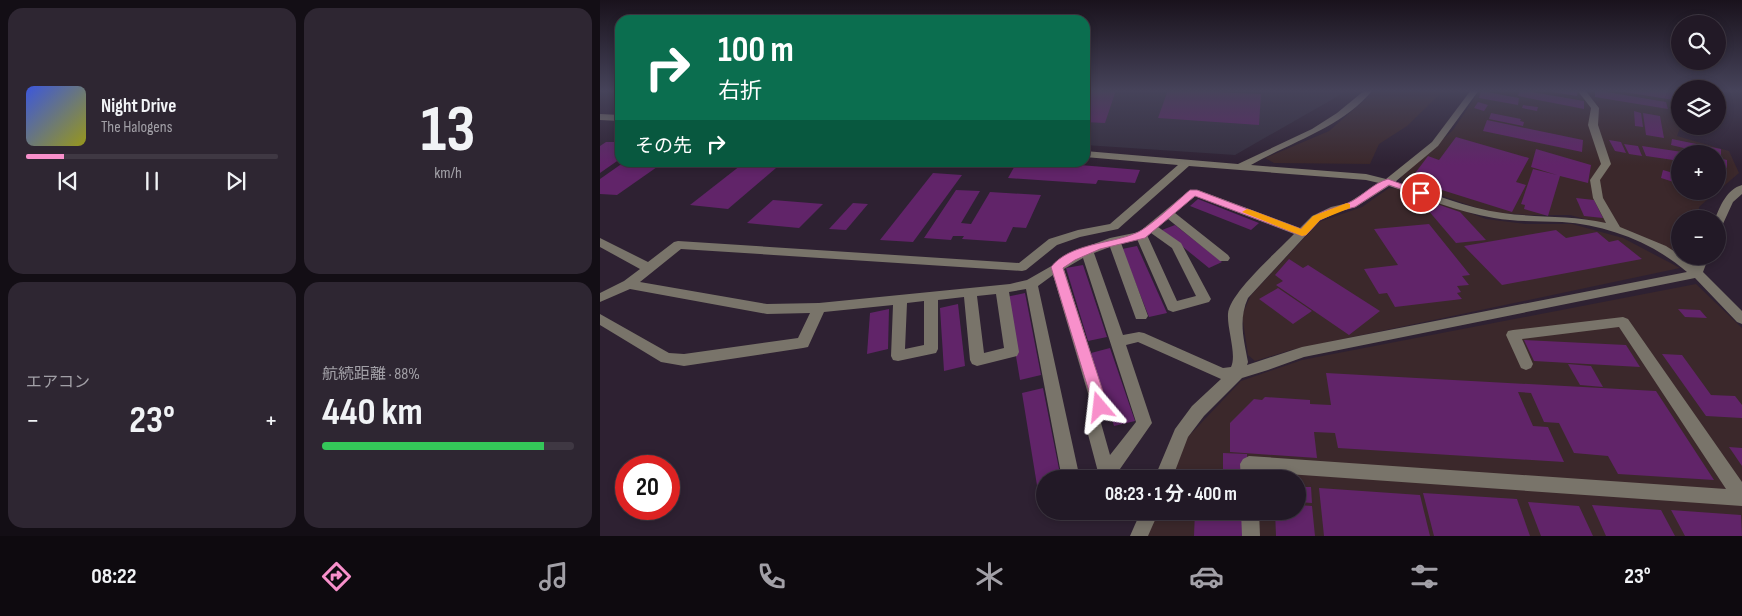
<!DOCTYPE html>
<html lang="ja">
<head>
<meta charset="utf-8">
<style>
  body { margin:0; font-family:"Sofia Sans Condensed","Noto Sans JP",sans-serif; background:#2e2632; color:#f1f3f6; height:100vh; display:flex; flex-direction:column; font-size:19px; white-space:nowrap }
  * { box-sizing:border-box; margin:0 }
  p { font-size:16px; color:#a2a0a7 }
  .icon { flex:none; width:28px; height:28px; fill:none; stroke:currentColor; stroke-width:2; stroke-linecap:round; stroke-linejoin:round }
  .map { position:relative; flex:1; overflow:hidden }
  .details { display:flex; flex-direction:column; gap:8px; padding:8px; background:#130e15; width:600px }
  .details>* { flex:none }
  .guide { position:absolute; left:15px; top:15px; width:475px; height:152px; border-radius:15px; box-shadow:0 2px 8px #0003,0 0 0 1px #3f3843; background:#0b6e4f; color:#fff; overflow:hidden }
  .tools { position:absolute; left:1071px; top:15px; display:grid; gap:10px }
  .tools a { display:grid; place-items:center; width:55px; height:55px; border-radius:50%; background:#221926; box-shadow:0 2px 8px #0003,0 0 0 1px #3f3843; font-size:25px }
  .speed { position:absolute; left:15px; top:455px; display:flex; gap:10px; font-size:25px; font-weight:700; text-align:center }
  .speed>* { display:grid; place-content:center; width:65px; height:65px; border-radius:50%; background:#221926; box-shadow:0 2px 8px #0003,0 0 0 1px #3f3843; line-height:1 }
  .speed .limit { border:8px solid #d22; background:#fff; color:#111 }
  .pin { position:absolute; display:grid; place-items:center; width:42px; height:42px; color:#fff; margin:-21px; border:2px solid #fff; border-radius:50%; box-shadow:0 1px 5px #0007 }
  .me { position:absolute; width:55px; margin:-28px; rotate:343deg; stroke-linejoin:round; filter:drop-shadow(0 0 4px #0008) }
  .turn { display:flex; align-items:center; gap:18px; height:105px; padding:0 20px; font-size:22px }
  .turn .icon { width:65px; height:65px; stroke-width:2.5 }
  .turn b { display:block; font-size:35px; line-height:42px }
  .then { display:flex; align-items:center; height:48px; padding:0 20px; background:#0003; gap:10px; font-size:19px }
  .big { font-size:38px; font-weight:700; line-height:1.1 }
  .details .widget { flex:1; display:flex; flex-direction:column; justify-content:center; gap:8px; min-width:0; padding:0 18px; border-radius:15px; background:#2e2632 }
  .details .dial { align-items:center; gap:0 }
  .dial b { font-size:65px; line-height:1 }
  .song { display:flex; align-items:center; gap:15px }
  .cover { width:60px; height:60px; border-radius:8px; background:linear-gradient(135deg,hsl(230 70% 55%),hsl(60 70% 35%)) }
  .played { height:5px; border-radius:2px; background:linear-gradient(90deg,#f890cb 15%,#3f3843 15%) }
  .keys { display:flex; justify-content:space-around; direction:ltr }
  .heat { display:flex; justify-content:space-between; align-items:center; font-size:28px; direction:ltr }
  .charge { height:8px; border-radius:4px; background:linear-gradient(90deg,#34c759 88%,#3f3843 0) }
  .details .tiles { flex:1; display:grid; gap:8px; grid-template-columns:repeat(2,1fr) }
  .trip { position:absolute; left:436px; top:470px; width:270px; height:50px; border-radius:25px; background:#221926; box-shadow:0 2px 8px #0003,0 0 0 1px #3f3843; font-weight:700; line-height:50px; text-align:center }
  .menu { display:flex; height:80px; justify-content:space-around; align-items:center; background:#0e0a0f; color:#a2a0a7 }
  .menu .icon { width:35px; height:35px }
  .menu .on { color:#f890cb }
  .menu b { font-size:22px; color:#f1f3f6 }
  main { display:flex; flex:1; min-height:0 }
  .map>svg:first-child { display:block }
</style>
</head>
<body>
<main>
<section class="details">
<div class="tiles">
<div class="widget">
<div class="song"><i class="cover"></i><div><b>Night Drive</b><p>The Halogens</p></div></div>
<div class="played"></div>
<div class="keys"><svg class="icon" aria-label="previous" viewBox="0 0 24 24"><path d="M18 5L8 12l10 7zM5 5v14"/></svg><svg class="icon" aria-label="pause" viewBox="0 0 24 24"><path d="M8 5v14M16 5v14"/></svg><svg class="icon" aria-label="next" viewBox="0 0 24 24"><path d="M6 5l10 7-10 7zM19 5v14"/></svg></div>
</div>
<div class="widget dial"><b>13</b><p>km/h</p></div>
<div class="widget"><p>エアコン</p>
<div class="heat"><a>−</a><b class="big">23°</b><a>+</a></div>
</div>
<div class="widget"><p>航続距離 · 88%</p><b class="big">440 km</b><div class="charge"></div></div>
</div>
</section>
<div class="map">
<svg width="1142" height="536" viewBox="0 0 1142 536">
  <rect width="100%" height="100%" fill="#2e2132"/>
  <!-- commercial -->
  <polygon fill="#352e3e" points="485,90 746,90 733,99 635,155 485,145"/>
  <!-- industrial -->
  <g fill="#3b282b">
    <polygon points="776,90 844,90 807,126 779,144 770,164 674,163 665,158 729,131"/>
    <polygon points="880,90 1080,90 1081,126 1077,136 1129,151 1139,173 1118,191 1118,154 1080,154 1080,191 1117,191 1099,207 1098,219 1080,219 1080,256 1092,256 1091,262 1023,229 970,215 930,215 889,212 802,182 801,177 853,130"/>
    <polygon points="789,188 805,189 886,219 926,224 972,224 1023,238 1080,268 691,350 655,361 648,355 642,315 651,295 719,222 762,207"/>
    <polygon points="1096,284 1142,328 1142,536 545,536 555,511 698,511 698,479 569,479 585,440 641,381 702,360"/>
  </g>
  <!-- building -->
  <g fill="#612469">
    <polygon points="485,90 516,90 505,123 485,122"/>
    <polygon points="568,90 661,94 659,125 558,118"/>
    <polygon points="920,90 984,101 984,109 918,96"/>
    <polygon points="953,90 978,90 977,96 952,92"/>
    <polygon points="995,90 1066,102 1068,109 995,97"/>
    <polygon points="1018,90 1080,90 1080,101 1018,91"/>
    <polygon points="881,91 919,98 918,105 879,98"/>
    <polygon points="878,102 888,105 884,111 874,108"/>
    <polygon points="923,105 938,107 937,111 922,108"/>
    <polygon points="1034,111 1041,113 1043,127 1035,126"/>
    <polygon points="891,113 921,119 920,121 924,122 923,126 889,119"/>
    <polygon points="1043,113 1060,116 1064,138 1046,135"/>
    <polygon points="887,120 983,140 982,152 883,131"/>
    <polygon points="856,137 929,158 916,182 926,185 912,212 810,180 828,156 839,160"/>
    <polygon points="1072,139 1121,149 1121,157 1118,156 1118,154 1109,154 1071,145"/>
    <polygon points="1009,140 1021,142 1026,153 1015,151"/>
    <polygon points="6,142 20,142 20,159 0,173 0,146"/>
    <polygon points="1024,144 1038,146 1042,156 1029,154"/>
    <polygon points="1042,146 1089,153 1089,154 1080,154 1080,161 1046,156"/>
    <polygon points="936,149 991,165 988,183 960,176 948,216 924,209 925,205 921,204 933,169 957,175 931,167"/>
    <polygon points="1118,158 1127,160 1127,168 1118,165"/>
    <polygon points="145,162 183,162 128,209 90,205"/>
    <polygon points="417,162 444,162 540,170 535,183 498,180 496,184 408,178"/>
    <polygon points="20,165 57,167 17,195 0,194 0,179"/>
    <polygon points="1063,170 1080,175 1080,184 1061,178"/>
    <polygon points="333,173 362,175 313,242 280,240"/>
    <polygon points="356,190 380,191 361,223 371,224 390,192 441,195 426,228 413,227 406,242 362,239 364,236 353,236 351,240 324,238"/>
    <polygon points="976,198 994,200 1003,218 984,216"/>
    <polygon points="598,199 659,223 651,230 590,206"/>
    <polygon points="173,200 223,204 199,228 147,223"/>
    <polygon points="831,202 860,212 886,240 856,243 822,203"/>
    <polygon points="253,203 268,204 246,230 229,229"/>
    <polygon points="829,224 870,275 862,276 869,285 857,286 861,292 857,293 862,299 795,307 787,293 779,294 764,269 798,265 774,229"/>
    <polygon points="575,225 622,262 609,268 562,230"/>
    <polygon points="956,230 966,238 997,232 1009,242 1018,240 1042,259 902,285 864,246"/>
    <polygon points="537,246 567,313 549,317 522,249"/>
    <polygon points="689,259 703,268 708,265 780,311 749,335 676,285 683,281 675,275"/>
    <polygon points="483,265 507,337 488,341 466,268"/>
    <polygon points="678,288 712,311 693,324 659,299"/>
    <polygon points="425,293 441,375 420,380 406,297"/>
    <polygon points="358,304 365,366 344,371 340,308"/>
    <polygon points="289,309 288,349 267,354 270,313"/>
    <polygon points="1078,309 1100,310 1107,318 1085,317"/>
    <polygon points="924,340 1026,345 1040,367 934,361"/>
    <polygon points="510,348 535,421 514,426 491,353"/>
    <polygon points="1062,354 1082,355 1111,395 1135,396 1142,405 1142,418 1106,416"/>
    <polygon points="968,364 991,366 1003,387 980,385"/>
    <polygon points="726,373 1056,391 1114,480 1018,474 1008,456 974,453 959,423 944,422 931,393 918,392 933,426 948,427 964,462 738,448 735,433 714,432 717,458 630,452 630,423 654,399 662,400 665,397 710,400 710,404 731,405"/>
    <polygon points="443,388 461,479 445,479 445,509 441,510 422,393"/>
    <polygon points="1129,447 1142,448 1142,466"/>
    <polygon points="623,453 647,454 648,477 623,476"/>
    <polygon points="698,487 711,487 712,503 698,502"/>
    <polygon points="719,488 820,495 830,536 724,536"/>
    <polygon points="823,493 917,499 930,536 834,536"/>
    <polygon points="928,502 979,506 993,536 941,536"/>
    <polygon points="698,505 712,506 715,536 676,536 675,511 698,511"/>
    <polygon points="992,505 1061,510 1075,536 1006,536"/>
    <polygon points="1071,510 1141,515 1142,536 1085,536"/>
    <polygon points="595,511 649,511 649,536 594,536"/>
  </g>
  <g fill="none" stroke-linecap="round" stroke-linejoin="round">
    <!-- minor -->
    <g fill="#79746a" fill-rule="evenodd">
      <path d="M765,90H773C741,128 693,141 651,165L766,174L786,179L832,142L871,90H879L838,146L795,182C831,192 865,208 903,213C938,218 972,215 1006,223L993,198L990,180L1001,164L988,125L991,108L977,90H985L999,108L998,125L1011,164L1000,180L1003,198L1020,227L1066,246L1094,264L1097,256H1109L1103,272L1142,311V324L1137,322L1095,278L704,357L668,370L642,378L604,416L588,437L572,479H554L575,429L592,406L621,379L538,342L526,345L552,423L513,479H494L498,472L485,423L492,407L453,275L438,286L480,479H462L426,289L409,292L419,352L417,356L377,366L372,364L370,360L364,297L338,300V349L336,353L298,361L293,360L291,356L293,305L224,312L208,347L203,348L84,366L61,362L0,325V314L69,353L84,354L198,338L210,313L167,314L30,289L0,302V293L24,281L40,269L0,247V238L48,262L74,242L78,241L419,263L449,239L478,230L510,224L578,165L485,157V151L638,164L712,129L737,113ZM589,166L766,180L779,183L748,203L731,207L712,216L700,228L598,190H590L539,232L510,238L483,248L427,280L410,284L219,303L167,304L40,282L81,249L422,271L426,270L457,245L480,237L518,229ZM789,186C824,197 857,212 894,218C916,222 939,221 962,222C1007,225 1052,242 1087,272L702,347L647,365L648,362C644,340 638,320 648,298L720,220L739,211L756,207ZM595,196L694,234C679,250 629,293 628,314C627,329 637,355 631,367L623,368L544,333L539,332L523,335L494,253L510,247L536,319H546L548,316L521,243L537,239L568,310L573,312L609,302L611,299L581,243L558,227L568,219L620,261H628L630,258L628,255L575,213ZM551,233L572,248L596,296L577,301L547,235ZM483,258L536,422L510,455L501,423L508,407L464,269ZM396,294L404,348L384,353L377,296ZM324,301V345L305,349L307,303Z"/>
      <polygon points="0,114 20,115 20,121 0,120"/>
      <path d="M1142,185V194L1133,202L1122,226L1118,227V219H1115C1120,206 1127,189 1142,185Z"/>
      <polygon points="1023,317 1028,319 1142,482 1142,506 658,472 659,479 641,479 640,464 643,459 649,456 1126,489 1019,327 922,339 933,364 931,368 926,370 921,368 906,335 908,331 913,330"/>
      <polygon points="541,511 559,511 548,536 530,536"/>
      <polygon points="641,511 659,511 660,536 642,536"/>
    </g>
  </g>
  <!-- sky -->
  <linearGradient id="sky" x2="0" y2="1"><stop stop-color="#19121c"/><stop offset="0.55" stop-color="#46435a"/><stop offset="1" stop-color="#46435a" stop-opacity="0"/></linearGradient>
  <rect width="1142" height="165" fill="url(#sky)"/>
  <!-- route -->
  <path fill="#f890cb" stroke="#a15e84" d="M788,179L826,193L821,196L789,185L755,207L739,211L720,220L706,235L702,236L595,196L545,238L500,249L475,260L463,268L508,407L505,411L500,413L495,411L451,267C470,243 511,244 536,233C549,228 578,200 590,190H597L701,229C719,209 725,212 748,203C762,197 773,183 788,179Z"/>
  <!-- slow -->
  <polygon fill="#f59e0b" points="747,203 750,204 750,208 720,220 706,235 702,236 642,212 647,209 651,210 701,229 713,216"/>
</svg>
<div class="tools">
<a><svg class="icon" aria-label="search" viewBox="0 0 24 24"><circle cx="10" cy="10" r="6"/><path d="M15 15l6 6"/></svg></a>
<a><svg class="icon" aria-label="layers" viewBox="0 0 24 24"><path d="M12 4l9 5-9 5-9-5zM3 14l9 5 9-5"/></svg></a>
<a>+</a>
<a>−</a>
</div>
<div class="speed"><div class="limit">20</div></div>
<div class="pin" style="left:821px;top:193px;background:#d93025"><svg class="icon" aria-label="arrive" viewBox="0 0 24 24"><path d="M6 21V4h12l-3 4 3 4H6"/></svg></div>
<svg class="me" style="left:500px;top:407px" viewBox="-20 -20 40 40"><path d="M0-17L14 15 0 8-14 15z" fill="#f890cb" stroke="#fff" stroke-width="4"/></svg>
<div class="trip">08:23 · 1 分 · 400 m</div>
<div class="guide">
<div class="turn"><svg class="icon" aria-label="right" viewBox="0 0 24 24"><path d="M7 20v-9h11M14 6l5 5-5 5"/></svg><div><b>100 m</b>右折</div></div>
<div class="then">その先<svg class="icon" aria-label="right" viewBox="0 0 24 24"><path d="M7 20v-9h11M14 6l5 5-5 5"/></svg></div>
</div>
</div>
</main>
<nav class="menu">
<b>08:22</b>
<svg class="icon on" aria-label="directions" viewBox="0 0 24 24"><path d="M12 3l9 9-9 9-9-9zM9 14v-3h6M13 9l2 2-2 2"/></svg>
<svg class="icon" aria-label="music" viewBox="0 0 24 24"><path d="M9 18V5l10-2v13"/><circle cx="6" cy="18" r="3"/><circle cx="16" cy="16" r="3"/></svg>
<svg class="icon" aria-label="phone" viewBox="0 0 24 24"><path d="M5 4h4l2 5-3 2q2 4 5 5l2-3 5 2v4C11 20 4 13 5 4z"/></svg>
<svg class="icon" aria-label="climate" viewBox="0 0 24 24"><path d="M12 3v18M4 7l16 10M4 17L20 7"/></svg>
<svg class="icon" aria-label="car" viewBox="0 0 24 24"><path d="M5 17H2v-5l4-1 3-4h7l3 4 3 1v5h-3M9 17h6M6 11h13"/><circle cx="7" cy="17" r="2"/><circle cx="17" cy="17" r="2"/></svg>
<svg class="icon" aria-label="filters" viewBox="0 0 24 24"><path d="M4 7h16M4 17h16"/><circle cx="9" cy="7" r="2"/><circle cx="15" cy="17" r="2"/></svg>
<b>23°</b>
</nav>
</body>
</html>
